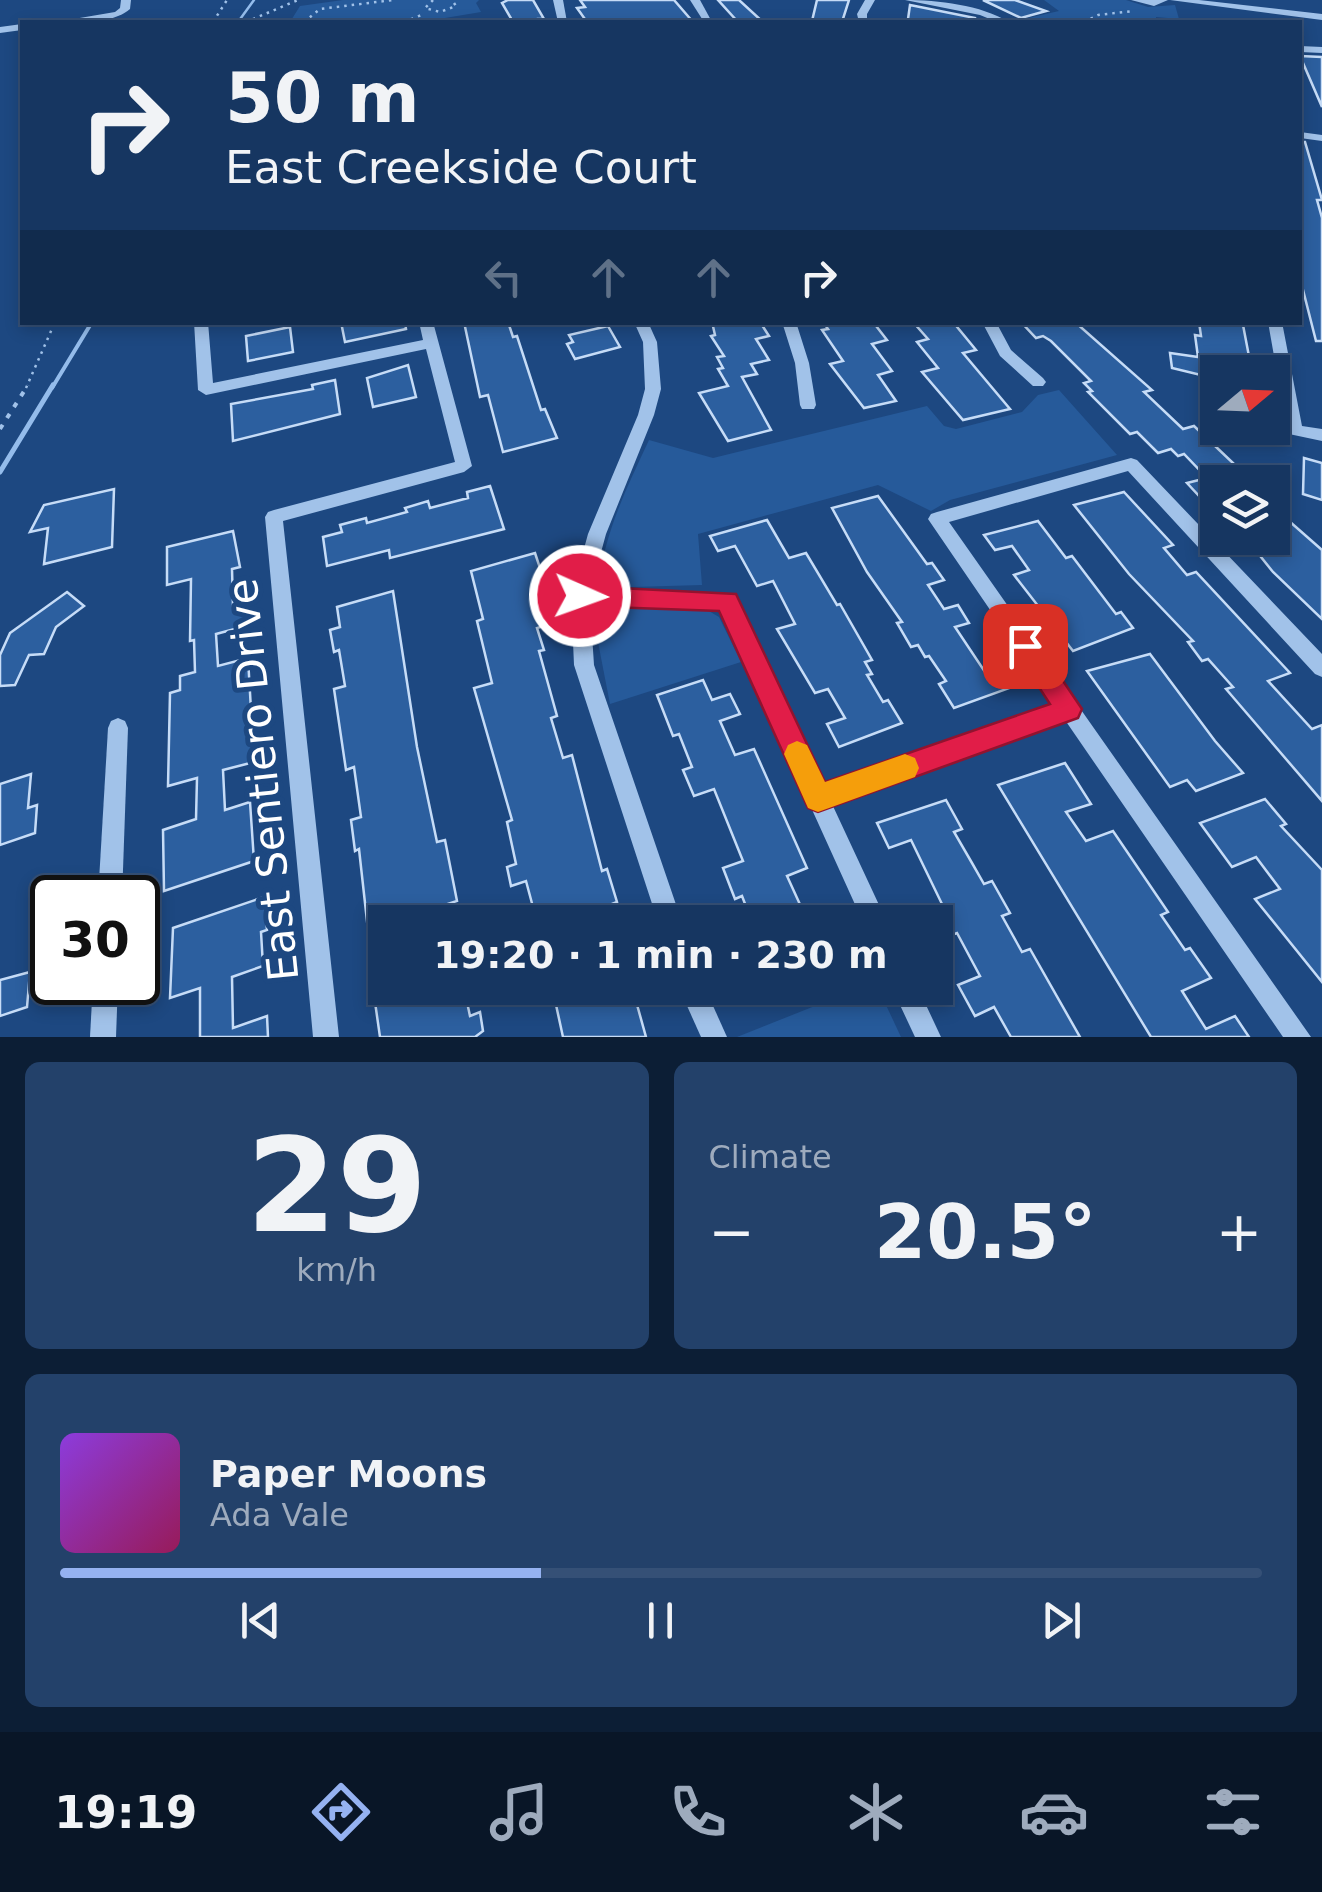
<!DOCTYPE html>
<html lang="en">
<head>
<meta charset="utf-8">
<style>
  body { margin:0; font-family:"DejaVu Sans",sans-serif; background:#23416a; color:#f1f3f6; height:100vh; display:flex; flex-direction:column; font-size:38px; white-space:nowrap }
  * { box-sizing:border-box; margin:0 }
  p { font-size:32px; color:#9eabbd }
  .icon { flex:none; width:55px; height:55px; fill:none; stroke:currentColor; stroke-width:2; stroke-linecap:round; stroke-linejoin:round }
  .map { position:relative; height:1037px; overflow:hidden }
  .sheet { display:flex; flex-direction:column; gap:25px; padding:25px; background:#0c1e35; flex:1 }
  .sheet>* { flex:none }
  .top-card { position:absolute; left:20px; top:20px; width:1282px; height:305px; border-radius:0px; box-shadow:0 5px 15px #0003,0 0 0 2px #355076; background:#163661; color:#f1f3f6; overflow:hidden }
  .needle { width:65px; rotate:71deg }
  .fabs { position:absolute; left:1200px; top:355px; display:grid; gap:20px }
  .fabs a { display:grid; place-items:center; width:90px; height:90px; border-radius:0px; background:#163661; box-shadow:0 5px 15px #0003,0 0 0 2px #355076; font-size:50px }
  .speed { position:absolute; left:30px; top:875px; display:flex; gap:20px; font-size:50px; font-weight:700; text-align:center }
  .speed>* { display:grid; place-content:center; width:130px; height:130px; border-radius:50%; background:#163661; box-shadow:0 5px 15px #0003,0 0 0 2px #355076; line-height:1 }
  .speed .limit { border:5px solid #111; border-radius:15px; background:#fff; color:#111 }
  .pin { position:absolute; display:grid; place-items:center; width:85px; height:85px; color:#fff; margin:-42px; border-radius:20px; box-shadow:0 5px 15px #0006 }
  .me { position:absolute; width:110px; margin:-55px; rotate:92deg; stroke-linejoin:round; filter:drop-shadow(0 0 8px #0008) }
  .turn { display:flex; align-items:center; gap:35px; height:210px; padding:0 40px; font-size:45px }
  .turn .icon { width:130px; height:130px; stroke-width:2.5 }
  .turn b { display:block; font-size:70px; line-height:85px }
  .lanes { display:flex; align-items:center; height:95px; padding:0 40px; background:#0003; justify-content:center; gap:50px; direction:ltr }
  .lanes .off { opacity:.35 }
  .big { font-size:75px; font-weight:600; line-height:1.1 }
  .sheet .card { flex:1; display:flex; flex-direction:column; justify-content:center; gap:15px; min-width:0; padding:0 35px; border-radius:15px; background:#23416a }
  .sheet .dial { align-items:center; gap:0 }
  .dial b { font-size:130px; line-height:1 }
  .song { display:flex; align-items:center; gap:30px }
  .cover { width:120px; height:120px; border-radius:15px; background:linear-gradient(135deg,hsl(270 70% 55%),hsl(330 70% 35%)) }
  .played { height:10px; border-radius:5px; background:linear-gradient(90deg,#95b2f1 40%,#355076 40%) }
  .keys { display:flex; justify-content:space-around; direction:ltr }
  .heat { display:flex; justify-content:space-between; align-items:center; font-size:55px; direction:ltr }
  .sheet .tiles { flex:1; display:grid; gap:25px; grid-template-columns:1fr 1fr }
  .card:last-child { grid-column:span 2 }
  .trip { position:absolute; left:368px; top:905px; width:585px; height:100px; border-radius:0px; background:#163661; box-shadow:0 5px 15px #0003,0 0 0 2px #355076; font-weight:600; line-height:100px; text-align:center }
  .dock { display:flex; height:160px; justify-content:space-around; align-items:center; background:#091627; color:#9eabbd }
  .dock .icon { width:70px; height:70px }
  .dock .current { color:#95b2f1 }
  .dock b { font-size:45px; color:#f1f3f6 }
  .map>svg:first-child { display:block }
</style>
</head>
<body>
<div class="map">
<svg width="1322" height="1037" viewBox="0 0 1322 1037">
  <rect width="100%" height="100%" fill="#1d4881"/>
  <!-- green -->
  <g fill="#265a9a">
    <polygon points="343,0 479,0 476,3 481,12 421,22 290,22 300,6"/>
    <polygon points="1044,0 1126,0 1148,7 1175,5 1179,19 1156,17 1156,22 1015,21 1059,11"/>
    <path d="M1059,390L1117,455L950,500L931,511L878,485L698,534L702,585L598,588C604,534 626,489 649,440L713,458L927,406L944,426L956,429L1022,412L1038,395Z"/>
    <polygon points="702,607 719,617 741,662 610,704 597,637 602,617 618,608"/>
    <polygon points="860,988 878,988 901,1037 737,1037"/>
  </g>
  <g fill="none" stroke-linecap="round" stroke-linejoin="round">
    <!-- stream-far2 -->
    <polyline stroke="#94bceb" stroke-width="2.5" points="238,22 254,0"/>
    <!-- stream-far1 -->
    <polyline stroke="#94bceb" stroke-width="4" points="52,388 92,322"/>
    <!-- stream -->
    <polyline stroke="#94bceb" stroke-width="5" points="0,472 53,385"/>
  </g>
  <!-- building -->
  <g fill="#2c5f9f" stroke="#c6dcf7" stroke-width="2.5">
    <polygon points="508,0 533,0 544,19 539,19 541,22 513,22 502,3"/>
    <polygon points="580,0 674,0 693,22 587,22 577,8 585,7"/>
    <polygon points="718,0 739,0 763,22 738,22"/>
    <polygon points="817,0 849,0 842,22 812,21"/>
    <polygon points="983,0 1015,0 1046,11 1021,18"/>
    <polygon points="910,5 975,18 975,22 908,19"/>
    <polygon points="1300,56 1322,57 1322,107"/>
    <polygon points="1300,142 1305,142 1322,200 1317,200 1322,218 1322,341 1316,341 1300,278"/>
    <polygon points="341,322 405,322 406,329 345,342"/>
    <polygon points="464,322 508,322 513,337 517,336 541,410 545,409 557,438 503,452 488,395 480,397"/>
    <polygon points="712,322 760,322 769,336 756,339 769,360 751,364 757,374 742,377 771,430 728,441 699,393 728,386 718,369 723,368 717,357 724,356 711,336 715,335"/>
    <polygon points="823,322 873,322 887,340 872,344 892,371 878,375 896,401 864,408 830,364 843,361 822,330 828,329"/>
    <polygon points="913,322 953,322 976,350 963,353 1010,409 963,420 922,372 938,368 917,342 928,339"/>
    <polygon points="1021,322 1075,322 1152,390 1144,392 1183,429 1194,426 1253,482 1218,482 1218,493 1201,498 1187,483 1207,478 1184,454 1178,456 1171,449 1158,453 1137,432 1130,434 1088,392 1092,391 1084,383 1091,381 1051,341 1043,336 1036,338"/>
    <polygon points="1199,322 1243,325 1252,372 1218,372 1218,428 1208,429 1201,375 1172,368 1170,353 1198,357 1195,335 1201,336"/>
    <polygon points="608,326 620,347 575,359 567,344 573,342 569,335"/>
    <polygon points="290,327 293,352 248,361 246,336"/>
    <polygon points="408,365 416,397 373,407 367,378"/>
    <polygon points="335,380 340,414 233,441 231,404 313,389 312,385"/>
    <polygon points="1304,458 1322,463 1322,500 1303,494"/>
    <polygon points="490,486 504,529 390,558 389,550 327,566 323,537 342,532 340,525 366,518 367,523 407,512 405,508 428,501 430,508 468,498 467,492"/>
    <polygon points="114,489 112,547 44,564 48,528 30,532 44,505"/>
    <polygon points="1124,492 1173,545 1164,548 1187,575 1196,572 1290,673 1268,681 1312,729 1322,725 1322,801 1226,689 1233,687 1208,659 1202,661 1188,642 1193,641 1129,574 1074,505"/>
    <polygon points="878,496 927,564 932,563 944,580 928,585 944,609 958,605 969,623 955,627 985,672 1001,666 1015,686 954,708 939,684 946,681 929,656 925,657 918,645 911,647 897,623 902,622 867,572 832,508"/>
    <polygon points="1272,506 1322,550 1322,619 1273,572 1249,542 1272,538"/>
    <polygon points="767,520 789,558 806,553 837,605 840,604 872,660 865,662 872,674 867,675 883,702 888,700 902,723 839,747 827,724 845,718 828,689 815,693 777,629 795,624 773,581 757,586 735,546 718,551 710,536"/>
    <polygon points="1038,521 1066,558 1072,556 1116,614 1121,612 1133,628 1073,651 1014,575 1029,570 1012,546 995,550 984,535"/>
    <polygon points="233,531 240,567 232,569 233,606 245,603 246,626 216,634 218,666 248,658 254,762 223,770 225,810 250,802 254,861 164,891 163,830 196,819 197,778 168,786 170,693 180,690 180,676 195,672 194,640 190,641 191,579 167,585 167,547"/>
    <polygon points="535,553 548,592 538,595 547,625 537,628 544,650 539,651 557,716 551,718 563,758 572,755 602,871 607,869 617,902 607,906 612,922 537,922 526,881 511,886 507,867 516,864 507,822 512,820 474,688 492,683 477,621 483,619 471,571"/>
    <polygon points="393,591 417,747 437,842 445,840 457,901 368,930 359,849 355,851 351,820 361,817 354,767 346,770 334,689 345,686 339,650 334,652 330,630 340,627 337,607"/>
    <polygon points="67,592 84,606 56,627 44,654 29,655 15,685 0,686 0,655 10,633"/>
    <polygon points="1150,654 1215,741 1243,773 1196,791 1187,780 1170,787 1087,671"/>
    <polygon points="703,680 712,700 730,694 740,714 720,721 735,755 754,749 807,868 787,876 808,922 752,922 742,896 735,899 723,868 743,861 714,789 694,796 683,770 692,767 679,734 673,736 657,695"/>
    <polygon points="1065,763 1091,804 1066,812 1086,841 1113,831 1168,912 1161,915 1185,950 1190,948 1211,978 1182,991 1206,1029 1235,1016 1249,1037 1151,1037 998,785"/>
    <polygon points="31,774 28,808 37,805 35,833 0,845 0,784"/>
    <polygon points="1265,799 1286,824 1281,826 1322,870 1322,982 1255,899 1280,889 1256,857 1232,867 1200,823"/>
    <polygon points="946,800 962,829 954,832 972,863 984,884 992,881 1010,913 1002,916 1022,952 1030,949 1080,1037 1011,1037 994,1007 975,1016 958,985 980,976 957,933 935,941 935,922 927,922 922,912 942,904 911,840 889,848 877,823"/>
    <polygon points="264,897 267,930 261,932 263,966 232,977 233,1028 267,1016 268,1037 200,1037 200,988 170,998 173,928"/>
    <polygon points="30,972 27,1007 0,1016 0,980"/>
    <polygon points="373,988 464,988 470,1016 480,1012 483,1031 475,1037 380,1037"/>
    <polygon points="561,988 667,988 668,989 636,1001 646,1037 563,1037 553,991"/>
  </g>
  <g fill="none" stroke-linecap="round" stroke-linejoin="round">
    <!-- path-far1 -->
    <g stroke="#a1c2e9" stroke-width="2.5" stroke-dasharray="2.5 5" stroke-linecap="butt">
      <polyline points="433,0 425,8 440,12 456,6 452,0"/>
      <polyline points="213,22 227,0"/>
      <polyline points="246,22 298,0"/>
      <polyline points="304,22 320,9 393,0"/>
      <polyline points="404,22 424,14"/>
      <polyline points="1084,22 1098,15 1133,11"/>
      <polyline points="26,388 55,322"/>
    </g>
    <!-- path -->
    <polyline stroke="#a1c2e9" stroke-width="4" stroke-dasharray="5 8" stroke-linecap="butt" points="0,429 28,385"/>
    <!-- minor -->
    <g fill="#a1c2e9" fill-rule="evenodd">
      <path d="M121,0H131L130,9C113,24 78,23 56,22L115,12L120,8Z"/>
      <polygon points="553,0 563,0 567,22 558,22"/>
      <polygon points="690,0 700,0 712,22 704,22"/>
      <polygon points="865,0 875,0 867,14 867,22 859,22 857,14"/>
      <path d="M905,0C938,0 981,5 1009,22H997L980,15Z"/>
      <polygon points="1131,0 1168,0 1154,6"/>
      <polygon points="1170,0 1199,0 1322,14 1322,20"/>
      <polygon points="22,24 22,30 0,33 0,27"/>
      <polygon points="1300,46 1322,47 1322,53 1300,52"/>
      <polygon points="1300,132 1322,135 1322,141 1300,138"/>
      <polygon points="194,322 208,322 213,383 423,340 419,322 433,322 472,466 464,472 283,521 339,1037 313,1037 265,517 268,512 274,510 455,462 426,349 206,395 198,390"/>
      <polygon points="634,322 648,322 657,342 661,389 654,415 606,534 591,589 734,596 824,786 1055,705 928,519 931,514 937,512 1131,458 1137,460 1322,654 1322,677 1315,674 1128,471 949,522 1311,1037 1283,1037 1065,720 832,804 887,922 863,922 721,609 590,604 594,665 682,922 658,922 574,665 571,596 588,534 638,415 645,389 643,342"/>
      <polygon points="782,322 796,322 809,363 816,405 814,409 802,409 800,405 795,363"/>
      <polygon points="982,322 996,322 1011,350 1043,378 1046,382 1043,386 1033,386 1000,356"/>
      <polygon points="1268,322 1282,322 1302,426 1322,429 1322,441 1289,434 1287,430"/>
      <polygon points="118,718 125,721 128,728 122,898 98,898 108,728 111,721"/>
      <polygon points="93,982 118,982 116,1037 90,1037"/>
      <polygon points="679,988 705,988 727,1037 701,1037"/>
      <polygon points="892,988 918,988 941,1037 915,1037"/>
    </g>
  </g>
  <!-- route -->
  <polygon fill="#e11d48" stroke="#92132f" stroke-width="2.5" points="580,586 736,594 825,782 1050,704 1012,646 1016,638 1025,635 1034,638 1082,709 1078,718 818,812 808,808 719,611 580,606 572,603 568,596 572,589"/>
  <!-- slow -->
  <polygon fill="#f59e0b" points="797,741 807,745 825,782 905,754 915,758 919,768 915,777 818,812 808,808 784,754 788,745"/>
  <g text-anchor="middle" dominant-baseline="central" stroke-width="10" stroke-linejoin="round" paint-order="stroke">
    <!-- near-street labels -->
    <g font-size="42" fill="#fff" stroke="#1d4881">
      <text transform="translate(263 780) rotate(-96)">East Sentiero Drive</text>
    </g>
  </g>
</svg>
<div class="fabs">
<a><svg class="needle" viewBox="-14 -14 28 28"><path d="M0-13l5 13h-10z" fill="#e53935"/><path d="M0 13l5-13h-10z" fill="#9eabbd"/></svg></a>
<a><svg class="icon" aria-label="layers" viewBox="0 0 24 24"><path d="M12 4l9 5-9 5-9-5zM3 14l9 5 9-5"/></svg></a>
</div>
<div class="speed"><div class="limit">30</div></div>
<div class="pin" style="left:1025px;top:646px;background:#d93025"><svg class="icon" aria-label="arrive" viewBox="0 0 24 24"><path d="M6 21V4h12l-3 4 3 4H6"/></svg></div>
<svg class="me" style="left:580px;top:596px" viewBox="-20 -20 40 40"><circle r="17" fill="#e11d48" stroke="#fff" stroke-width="3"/><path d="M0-11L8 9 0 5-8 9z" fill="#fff"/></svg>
<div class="trip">19:20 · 1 min · 230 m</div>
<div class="top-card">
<div class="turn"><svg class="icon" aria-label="right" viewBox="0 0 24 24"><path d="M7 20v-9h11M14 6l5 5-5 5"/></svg><div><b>50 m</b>East Creekside Court</div></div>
<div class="lanes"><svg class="icon off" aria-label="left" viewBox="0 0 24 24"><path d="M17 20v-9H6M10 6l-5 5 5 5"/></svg><svg class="icon off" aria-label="ahead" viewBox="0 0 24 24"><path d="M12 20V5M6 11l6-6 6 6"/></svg><svg class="icon off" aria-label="ahead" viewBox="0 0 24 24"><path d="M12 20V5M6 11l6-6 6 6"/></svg><svg class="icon" aria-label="right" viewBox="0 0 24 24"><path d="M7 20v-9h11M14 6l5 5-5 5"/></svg></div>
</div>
</div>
<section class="sheet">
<div class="tiles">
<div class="card dial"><b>29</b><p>km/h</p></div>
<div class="card"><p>Climate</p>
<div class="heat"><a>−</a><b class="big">20.5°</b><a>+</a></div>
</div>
<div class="card">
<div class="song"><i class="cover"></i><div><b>Paper Moons</b><p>Ada Vale</p></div></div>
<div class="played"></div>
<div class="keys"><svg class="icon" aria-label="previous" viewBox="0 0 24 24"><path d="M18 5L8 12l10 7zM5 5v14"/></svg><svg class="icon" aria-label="pause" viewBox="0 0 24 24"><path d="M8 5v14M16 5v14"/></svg><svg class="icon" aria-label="next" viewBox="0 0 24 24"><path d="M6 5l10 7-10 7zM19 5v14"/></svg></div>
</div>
</div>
</section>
<nav class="dock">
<b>19:19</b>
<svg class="icon current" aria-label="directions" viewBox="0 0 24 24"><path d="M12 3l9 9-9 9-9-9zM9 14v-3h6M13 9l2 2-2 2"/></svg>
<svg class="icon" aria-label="music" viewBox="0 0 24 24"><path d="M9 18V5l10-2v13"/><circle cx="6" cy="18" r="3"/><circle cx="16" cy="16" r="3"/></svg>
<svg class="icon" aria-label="phone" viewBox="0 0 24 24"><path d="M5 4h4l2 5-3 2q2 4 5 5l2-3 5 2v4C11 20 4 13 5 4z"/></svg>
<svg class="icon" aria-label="climate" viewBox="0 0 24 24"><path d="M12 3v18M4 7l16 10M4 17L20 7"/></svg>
<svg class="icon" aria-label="car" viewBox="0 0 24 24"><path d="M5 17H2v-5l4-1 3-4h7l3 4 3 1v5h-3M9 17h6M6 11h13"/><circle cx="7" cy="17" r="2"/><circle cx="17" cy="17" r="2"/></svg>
<svg class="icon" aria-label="filters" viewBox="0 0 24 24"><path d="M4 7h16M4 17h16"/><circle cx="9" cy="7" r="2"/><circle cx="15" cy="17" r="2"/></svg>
</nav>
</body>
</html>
